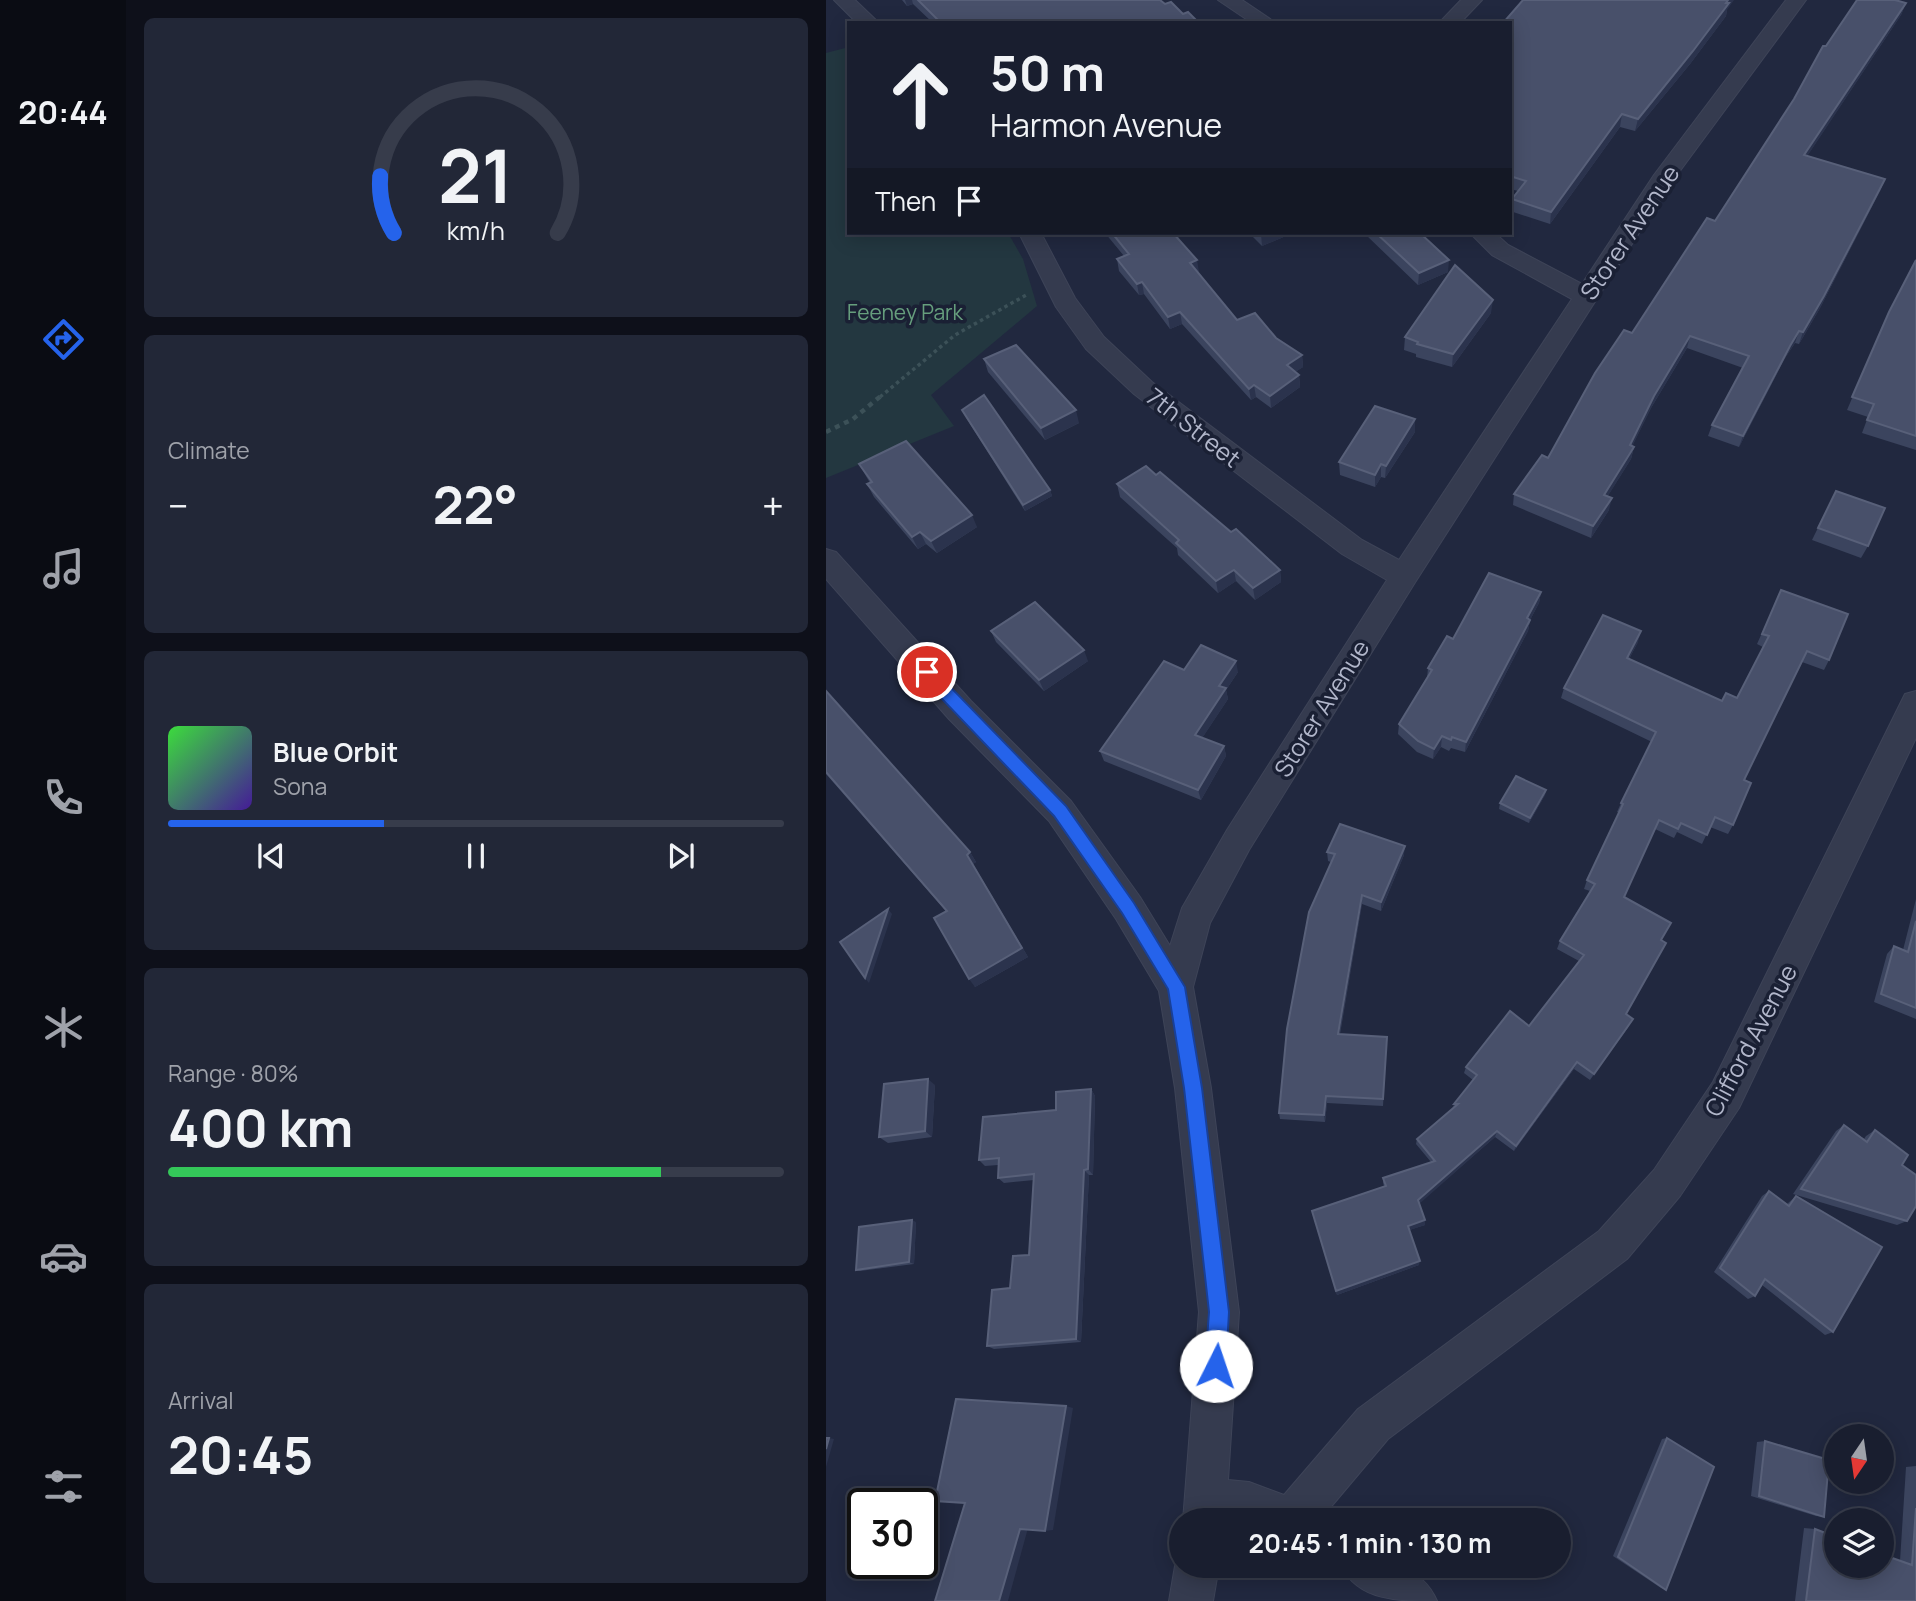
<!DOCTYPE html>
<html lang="en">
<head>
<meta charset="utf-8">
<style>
  body { margin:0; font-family:Manrope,sans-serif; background:#222737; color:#f1f3f6; height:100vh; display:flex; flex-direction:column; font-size:26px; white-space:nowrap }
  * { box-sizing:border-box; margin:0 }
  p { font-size:23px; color:#9fa2aa }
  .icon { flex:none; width:38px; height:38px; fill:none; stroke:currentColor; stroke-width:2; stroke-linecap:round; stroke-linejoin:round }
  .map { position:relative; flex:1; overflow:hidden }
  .sheet { display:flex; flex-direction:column; gap:18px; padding:18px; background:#0e101a; width:700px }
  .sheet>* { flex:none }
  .banner { position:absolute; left:21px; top:21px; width:665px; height:214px; border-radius:0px; box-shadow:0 4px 18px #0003,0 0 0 2px #373c4b; background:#191e2f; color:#f1f3f6; overflow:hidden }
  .needle { width:46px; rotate:193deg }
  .controls { position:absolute; left:998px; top:1424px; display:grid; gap:14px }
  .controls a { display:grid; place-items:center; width:70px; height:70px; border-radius:50%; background:#191e2f; box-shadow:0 4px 18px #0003,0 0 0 2px #373c4b; font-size:35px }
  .speed { position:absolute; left:21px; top:1488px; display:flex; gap:14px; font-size:35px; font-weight:700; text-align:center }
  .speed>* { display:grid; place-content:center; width:91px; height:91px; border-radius:50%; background:#191e2f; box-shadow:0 4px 18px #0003,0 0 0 2px #373c4b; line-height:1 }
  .speed .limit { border:4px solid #111; border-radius:10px; background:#fff; color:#111 }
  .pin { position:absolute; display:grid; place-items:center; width:60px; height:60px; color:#fff; margin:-30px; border:4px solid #fff; border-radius:50%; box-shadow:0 2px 7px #0007 }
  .me { position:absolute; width:77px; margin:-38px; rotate:4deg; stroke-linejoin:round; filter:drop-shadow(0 0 5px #0008) }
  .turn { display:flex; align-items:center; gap:24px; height:147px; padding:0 28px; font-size:32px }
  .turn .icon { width:91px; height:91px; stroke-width:2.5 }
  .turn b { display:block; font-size:49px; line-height:60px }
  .then { display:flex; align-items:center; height:66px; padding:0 28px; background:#0003; gap:14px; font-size:26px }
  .big { font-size:52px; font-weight:700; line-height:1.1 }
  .sheet .tile { flex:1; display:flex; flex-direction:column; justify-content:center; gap:10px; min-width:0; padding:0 24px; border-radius:10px; background:#222737 }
  .sheet .dial { align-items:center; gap:0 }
  .dial svg { height:182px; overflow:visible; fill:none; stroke:#373c4b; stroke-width:7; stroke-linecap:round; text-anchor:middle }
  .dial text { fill:#f1f3f6; stroke:none }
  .song { display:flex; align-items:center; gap:21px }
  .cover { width:84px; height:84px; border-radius:10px; background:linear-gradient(135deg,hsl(120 70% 55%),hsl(260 70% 35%)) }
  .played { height:7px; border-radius:4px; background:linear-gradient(90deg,#2563eb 35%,#373c4b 35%) }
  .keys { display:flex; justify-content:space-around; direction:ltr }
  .heat { display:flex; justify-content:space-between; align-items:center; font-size:38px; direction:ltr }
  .charge { height:10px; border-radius:5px; background:linear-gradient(90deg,#34c759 80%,#373c4b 0) }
  .trip { position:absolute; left:343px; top:1508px; width:402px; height:70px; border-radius:35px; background:#191e2f; box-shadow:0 4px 18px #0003,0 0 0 2px #373c4b; font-weight:700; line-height:70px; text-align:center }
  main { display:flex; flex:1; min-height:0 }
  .tab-bar { display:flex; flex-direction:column; width:126px; justify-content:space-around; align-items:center; background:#0a0c13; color:#9fa2aa }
  .tab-bar .icon { width:49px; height:49px }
  .tab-bar .current { color:#2563eb }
  .tab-bar b { font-size:32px; color:#f1f3f6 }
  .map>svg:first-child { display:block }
</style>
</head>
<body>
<main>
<nav class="tab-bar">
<b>20:44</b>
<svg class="icon current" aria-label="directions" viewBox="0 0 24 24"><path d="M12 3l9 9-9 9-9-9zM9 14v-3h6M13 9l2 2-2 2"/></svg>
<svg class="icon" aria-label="music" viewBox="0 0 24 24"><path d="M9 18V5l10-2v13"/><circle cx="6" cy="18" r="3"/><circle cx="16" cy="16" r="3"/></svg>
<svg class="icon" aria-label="phone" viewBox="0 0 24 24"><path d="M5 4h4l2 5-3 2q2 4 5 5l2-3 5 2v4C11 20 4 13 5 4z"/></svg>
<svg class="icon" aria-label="climate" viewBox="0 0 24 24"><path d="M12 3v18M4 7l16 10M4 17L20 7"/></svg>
<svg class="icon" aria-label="car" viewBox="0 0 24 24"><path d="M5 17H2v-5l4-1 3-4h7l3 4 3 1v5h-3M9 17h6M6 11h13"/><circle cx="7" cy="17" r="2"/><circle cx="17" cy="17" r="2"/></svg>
<svg class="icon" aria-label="filters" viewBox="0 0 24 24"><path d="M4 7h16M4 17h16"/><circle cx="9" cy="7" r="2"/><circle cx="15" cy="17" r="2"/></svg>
</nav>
<section class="sheet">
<div class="tile dial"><svg viewBox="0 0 100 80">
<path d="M14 69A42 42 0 1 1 86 69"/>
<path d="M14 69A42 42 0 0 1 8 44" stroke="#2563eb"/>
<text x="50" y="56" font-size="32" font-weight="700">21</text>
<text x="50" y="72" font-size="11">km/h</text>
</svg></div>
<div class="tile"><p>Climate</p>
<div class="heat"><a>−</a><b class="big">22°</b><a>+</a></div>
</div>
<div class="tile">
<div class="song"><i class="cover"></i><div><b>Blue Orbit</b><p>Sona</p></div></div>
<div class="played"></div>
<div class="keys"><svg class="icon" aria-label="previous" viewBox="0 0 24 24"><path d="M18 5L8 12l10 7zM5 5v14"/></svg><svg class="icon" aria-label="pause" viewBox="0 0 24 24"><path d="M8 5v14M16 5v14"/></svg><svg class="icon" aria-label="next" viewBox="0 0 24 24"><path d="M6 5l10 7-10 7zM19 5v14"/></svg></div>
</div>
<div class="tile"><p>Range · 80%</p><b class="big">400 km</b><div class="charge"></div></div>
<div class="tile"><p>Arrival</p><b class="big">20:45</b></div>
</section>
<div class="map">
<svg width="1090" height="1601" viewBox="0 0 1090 1601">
  <rect width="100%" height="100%" fill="#21283f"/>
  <!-- green -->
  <polygon fill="#233740" points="23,47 23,233 182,233 197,259 211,306 105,395 128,426 0,478 0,53"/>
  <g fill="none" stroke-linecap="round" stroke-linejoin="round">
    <defs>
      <g id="minor">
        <polygon points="8,0 29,0 53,23 31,23"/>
        <polygon points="392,0 416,0 450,23 426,23"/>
        <polygon points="635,0 656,0 634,23 613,23"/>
        <polygon points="960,0 980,0 845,183 588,584 423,850 384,923 367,987 385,1088 413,1312 402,1480 423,1482 458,1495 532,1409 773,1231 828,1170 887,1082 1079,694 1090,691 1090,738 913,1108 854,1196 801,1259 562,1439 493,1521 357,1521 373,1312 349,1088 333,991 290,919 223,821 123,719 0,579 0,549 10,552 145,701 245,801 314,897 344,946 356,908 401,830 561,580 516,554 308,394 260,349 230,307 193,233 215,233 249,298 278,337 326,382 536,540 573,560 746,299 666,255 644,233 669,233 682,245 756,284 828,175"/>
        <polygon points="355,1552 355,1566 393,1566 387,1601 343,1601 349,1566"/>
        <path d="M515,1566C554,1566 593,1559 611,1601C572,1601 533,1601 515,1566Z"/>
      </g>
    </defs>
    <!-- minor casing -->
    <use href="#minor" stroke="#3e4458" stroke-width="2"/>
    <!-- path-far1 -->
    <polyline stroke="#3c5158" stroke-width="3.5" stroke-dasharray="3.5 3.5" stroke-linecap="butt" points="54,397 129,335 202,294"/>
    <!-- path -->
    <polyline stroke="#3c5158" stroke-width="4.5" stroke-dasharray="5 5" stroke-linecap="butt" points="0,432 27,419 56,395"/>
    <!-- minor -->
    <use href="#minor" fill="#353b4f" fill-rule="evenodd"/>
  </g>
  <!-- wall -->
  <g fill="#3b445e">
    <polygon points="76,0 334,0 339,4 373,23 107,23 87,4 81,6"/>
    <polygon points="1080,3 1075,15 981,156 1059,179 1054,191 994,308 973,344 969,343 959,358 913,447 882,436 886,425 917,368 861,348 825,408 806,446 808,447 805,459 781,497 783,510 765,538 687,505 688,494 722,458 806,333 889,221 968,99 1000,46"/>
    <polygon points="901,10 900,16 864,64 809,131 794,127 724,224 684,211 686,199 692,191 684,189 684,23"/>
    <polygon points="279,233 364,233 351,238 373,272 372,272 411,320 450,338 476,355 477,367 469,372 473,375 474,387 445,408 430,397 425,400 356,324 344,329 318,294 313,295 293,271 291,259 298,256"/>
    <polygon points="423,233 467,233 436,246"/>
    <polygon points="533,233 594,233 622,272 592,285 540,235 536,236"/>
    <polygon points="1090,260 1090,450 1036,433 1042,417 1021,410 1063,312"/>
    <polygon points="665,313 626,367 590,357 590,354 578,350 579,337"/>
    <polygon points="158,359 253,423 219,440 162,372"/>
    <polygon points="136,410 224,490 226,496 199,511 139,416"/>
    <polygon points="589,419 589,432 559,478 555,477 549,487 514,475 513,462"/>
    <polygon points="33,464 151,527 111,553 100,544 92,549 48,497 41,484 44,483"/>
    <polygon points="330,475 454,570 455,582 429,600 410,581 392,593 352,555 351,548 294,497 291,484"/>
    <polygon points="1010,491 1042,546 1035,558 986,540"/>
    <polygon points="955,590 1003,660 998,670 976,662 918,780 907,825 902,834 884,827 876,844 851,832 848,838 829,829 798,897 835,940 800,1014 803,1026 764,1080 748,1069 688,1151 669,1137 593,1203 599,1225 583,1230 593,1265 511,1295 486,1211 558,1186 557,1183 557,1178 605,1162 590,1144 591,1139 627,1108 628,1104 647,1080 638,1073 640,1067 703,1026 753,961 731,949 734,941 764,891 758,889 761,880 793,813 791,812 795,803 826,742 735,698 738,688 812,642 803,659 896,701 911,698 937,647 931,644"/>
    <polygon points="715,592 713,603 704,620 702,631 639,752 625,748 623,751 615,747 607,759 591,752 572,734 573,724 601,678 602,668 627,639"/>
    <polygon points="165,631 262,661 218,691 170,642"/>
    <polygon points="358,670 412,672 400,690 402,699 376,738 398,746 400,756 375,800 278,761 274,751"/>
    <polygon points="0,691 144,852 150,862 147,864 202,957 149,987 120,911 0,774"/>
    <polygon points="720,790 719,795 703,823 673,809 674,803"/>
    <polygon points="501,852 578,855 555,911 536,904 514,1034 561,1037 557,1106 501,1103 499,1122 454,1119 453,1113 505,862 502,861"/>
    <polygon points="1090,899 1090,1019 1048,1002 1061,954 1068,946 1077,950"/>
    <polygon points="109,1085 106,1137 62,1143 53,1137"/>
    <polygon points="265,1089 269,1096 267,1175 263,1175 255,1342 168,1349 161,1346 184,1288 203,1255 208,1180 178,1183 172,1178 172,1165 159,1166 153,1160"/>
    <polygon points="1018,1125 1038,1139 1040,1136 1049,1130 1076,1165 1081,1221 1071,1225 967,1194 1010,1131"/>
    <polygon points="943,1191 961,1204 970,1196 1007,1332 999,1335 936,1285 929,1296 922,1299 888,1272 936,1196"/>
    <polygon points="90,1222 88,1264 34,1271 30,1270"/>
    <polygon points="841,1438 840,1590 835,1588 787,1556 836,1439"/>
    <polygon points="939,1441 998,1517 990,1516 925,1496 931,1442"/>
    <polygon points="1090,1466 1090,1601 969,1601 978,1528 989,1529 1074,1561 1080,1467"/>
  </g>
  <!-- shaded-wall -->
  <g fill="#2b334d">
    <polygon points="79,0 86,0 87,4 81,6"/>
    <polygon points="902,0 908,0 901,10 900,16 864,64 809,131 812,119"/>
    <polygon points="1080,3 1075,15 974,167 978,155"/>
    <polygon points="796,114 794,127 724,224 725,212"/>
    <polygon points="1059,179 1054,191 994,308 973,344 977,332"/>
    <polygon points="343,233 364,233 344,240"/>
    <polygon points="437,233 467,233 436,246 435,234"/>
    <polygon points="371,260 373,272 366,275 364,263"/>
    <polygon points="623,260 622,272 592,285 593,273"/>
    <polygon points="316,282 318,294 313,295 311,284"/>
    <polygon points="667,300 665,313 626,367 627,354"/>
    <polygon points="354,312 356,324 344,329 342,317"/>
    <polygon points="973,331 969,343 959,358 913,447 917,436 964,346"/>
    <polygon points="864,336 861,348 825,408 801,457 804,445 828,396"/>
    <polygon points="476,355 477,367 462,377 461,365"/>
    <polygon points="473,375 474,387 445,408 444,396"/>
    <polygon points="428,385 430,397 425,400 423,389"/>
    <polygon points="250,410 253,423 219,440 215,428"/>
    <polygon points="589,419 589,432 559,478 560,466"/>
    <polygon points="808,447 805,459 775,507 778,495"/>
    <polygon points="555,464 555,477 549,487 549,475"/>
    <polygon points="224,490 226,496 199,511 197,505"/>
    <polygon points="786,498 783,510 765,538 767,526"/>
    <polygon points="146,515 151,527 111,553 105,541"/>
    <polygon points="94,532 100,544 92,549 86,537"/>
    <polygon points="408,570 410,581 392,593 390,581"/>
    <polygon points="454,570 455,582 429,600 427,588"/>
    <polygon points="715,592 713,603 704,620 702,631 639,752 640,742"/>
    <polygon points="815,631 812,642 798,668 801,658"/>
    <polygon points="258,650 262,661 218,691 213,680"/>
    <polygon points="410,661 412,672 400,690 402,699 371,746 369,735 393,686"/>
    <polygon points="616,736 615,747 607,759 608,749"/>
    <polygon points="398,746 400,756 375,800 372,790"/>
    <polygon points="720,790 719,795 703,823 704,818"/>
    <polygon points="579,846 578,855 555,911 555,902"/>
    <polygon points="144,852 150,862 147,864 202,957 149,987 143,979 141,855"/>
    <polygon points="536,895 536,904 512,1042 512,1034"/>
    <polygon points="62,909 66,914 43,983 39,978"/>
    <polygon points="807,1019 803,1026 764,1080 768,1074"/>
    <polygon points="751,1062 748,1069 688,1151 690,1146"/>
    <polygon points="102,1079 109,1085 106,1137 99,1131"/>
    <polygon points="265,1089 269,1096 267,1175 262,1169"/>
    <polygon points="500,1096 501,1103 499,1122 498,1115"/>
    <polygon points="671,1131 669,1137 592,1205 592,1200"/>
    <polygon points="258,1170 263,1175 255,1342 250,1339"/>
    <polygon points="86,1220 90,1222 88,1264 83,1262"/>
    <polygon points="599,1220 599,1225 581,1231 582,1226"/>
    <polygon points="594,1261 593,1265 511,1295 510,1291"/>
    <polygon points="240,1406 247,1408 227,1530 219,1531"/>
    <polygon points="3,1438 8,1439 0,1467 0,1449"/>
    <polygon points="202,1528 182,1601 173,1601 194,1529"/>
  </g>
  <!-- building -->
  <g fill="#48506a" stroke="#586079" stroke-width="2">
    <polygon points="92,0 334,0 339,4 345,2 357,14 362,12 373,23 115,23"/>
    <polygon points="697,0 902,0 900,3 903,3 867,51 812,119 796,114 725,212 686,199 700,181 684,176 684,23 677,23"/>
    <polygon points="1031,0 1069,0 1080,3 978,155 1059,179 998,296 977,332 973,331 964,346 917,436 886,425 923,356 864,336 828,396 804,445 808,447 778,495 786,498 767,526 688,494 716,455 722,458 769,373 798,330 806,333 881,218 889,221 968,99 997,46 1000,46"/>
    <polygon points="286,233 347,233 371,260 364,263 411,320 429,313 450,338 476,355 461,365 473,375 444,396 428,385 423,389 354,312 342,317 316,282 311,284 291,259 303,254"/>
    <polygon points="550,233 594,233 623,260 593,273"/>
    <polygon points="1090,260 1090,436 1041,420 1048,404 1026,397 1063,312"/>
    <polygon points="629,265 667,300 627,354 591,344 592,342 579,337"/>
    <polygon points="190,345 250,410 215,428 158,359"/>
    <polygon points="158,395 224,490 197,505 136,410"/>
    <polygon points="549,406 589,419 560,466 555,464 549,475 513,462"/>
    <polygon points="80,441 146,515 105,541 94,532 86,537 41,484 46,482 33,464"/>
    <polygon points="320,466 330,475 334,472 405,532 410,529 454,570 427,588 408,570 390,581 350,543 353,540 291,484"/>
    <polygon points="1010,491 1059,508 1042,546 992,528"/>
    <polygon points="663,573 715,592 701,618 704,620 640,742 626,737 625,740 616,736 608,749 592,741 573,724 606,670 602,668 621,636 627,639"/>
    <polygon points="955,590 1022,614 1003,660 981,651 918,780 925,783 907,825 889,817 881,835 855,823 852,829 833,820 798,897 845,923 835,940 840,943 800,1014 807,1019 768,1074 751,1062 690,1146 671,1131 592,1200 599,1220 582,1226 594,1261 510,1291 486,1211 560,1186 557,1178 609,1161 591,1139 632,1104 628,1104 651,1075 640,1067 684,1011 703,1026 758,955 734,941 769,884 761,880 797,804 795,803 830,732 738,688 777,615 815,631 801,658 896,701 900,693 911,698 943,636 936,634"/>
    <polygon points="209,602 258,650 213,680 165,631"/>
    <polygon points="375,645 410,661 393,686 400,688 369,735 398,746 372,790 274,751 338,661 358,670"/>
    <polygon points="0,691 144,852 141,855 196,948 143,979 108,918 121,911 0,772"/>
    <polygon points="690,776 720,790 704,818 674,803"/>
    <polygon points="514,824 579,846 555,902 536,895 512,1034 561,1037 557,1099 500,1096 498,1115 453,1113 461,1029 483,912 509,854 501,852"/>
    <polygon points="62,909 39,978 14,942"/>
    <polygon points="1090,921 1090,1008 1055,994 1068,946 1082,952"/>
    <polygon points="102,1079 99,1131 53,1137 58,1084"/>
    <polygon points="265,1089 262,1169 258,1170 250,1339 161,1346 166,1290 184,1288 187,1256 203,1255 208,1174 172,1178 173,1158 153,1160 157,1117 230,1110 230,1092"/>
    <polygon points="1018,1125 1041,1142 1049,1130 1082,1155 1076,1165 1090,1175 1090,1206 1081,1221 975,1189"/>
    <polygon points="943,1191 963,1206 970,1196 1056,1247 1007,1332 939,1279 929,1296 894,1268"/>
    <polygon points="86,1220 83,1262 30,1270 33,1227"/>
    <polygon points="130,1399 240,1406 219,1531 194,1529 173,1601 109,1601 139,1503 109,1501"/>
    <polygon points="0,1438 3,1438 0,1449"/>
    <polygon points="841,1438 888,1467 840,1590 792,1557"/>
    <polygon points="939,1441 1003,1460 998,1517 933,1496"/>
    <polygon points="1090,1508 1090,1601 980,1601 989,1529 1010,1537 1010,1566 1055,1566 1055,1554 1086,1565"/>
  </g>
  <!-- route -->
  <polygon fill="#2563eb" stroke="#184099" stroke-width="2" points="101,666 106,668 240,806 308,903 359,987 376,1088 403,1312 400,1366 397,1373 390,1376 382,1373 379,1366 383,1312 358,1088 342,989 296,913 228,816 95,677 93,672"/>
  <g text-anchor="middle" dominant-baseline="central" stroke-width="7" stroke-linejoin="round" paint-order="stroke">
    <!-- far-park labels -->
    <g font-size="21" fill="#669e7d" stroke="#1a2034">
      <text x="79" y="312">Feeney Park</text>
    </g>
    <!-- street labels -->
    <g font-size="24" fill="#b1b6ca" stroke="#1a2034">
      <text transform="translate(803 232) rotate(-56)">Storer Avenue</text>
      <text transform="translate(368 427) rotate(38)">7th Street</text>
      <text transform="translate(495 708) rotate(-58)">Storer Avenue</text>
      <text transform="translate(924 1040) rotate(-62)">Clifford Avenue</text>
    </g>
  </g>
</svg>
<div class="controls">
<a><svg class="needle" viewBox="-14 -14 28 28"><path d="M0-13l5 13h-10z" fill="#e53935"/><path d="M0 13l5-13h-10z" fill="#9fa2aa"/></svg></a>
<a><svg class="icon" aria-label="layers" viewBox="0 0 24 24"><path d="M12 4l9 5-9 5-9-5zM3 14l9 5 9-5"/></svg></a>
</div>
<div class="speed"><div class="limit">30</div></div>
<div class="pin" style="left:101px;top:672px;background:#d93025"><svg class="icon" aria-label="arrive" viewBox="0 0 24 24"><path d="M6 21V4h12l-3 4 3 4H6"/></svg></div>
<svg class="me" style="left:390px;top:1366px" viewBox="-20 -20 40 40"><circle r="19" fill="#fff"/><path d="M0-13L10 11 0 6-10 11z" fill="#2563eb"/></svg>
<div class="trip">20:45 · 1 min · 130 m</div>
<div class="banner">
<div class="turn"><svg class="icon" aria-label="ahead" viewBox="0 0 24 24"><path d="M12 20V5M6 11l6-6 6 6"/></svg><div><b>50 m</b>Harmon Avenue</div></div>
<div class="then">Then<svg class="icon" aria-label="arrive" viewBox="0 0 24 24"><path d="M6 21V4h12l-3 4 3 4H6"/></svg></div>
</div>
</div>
</main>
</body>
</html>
